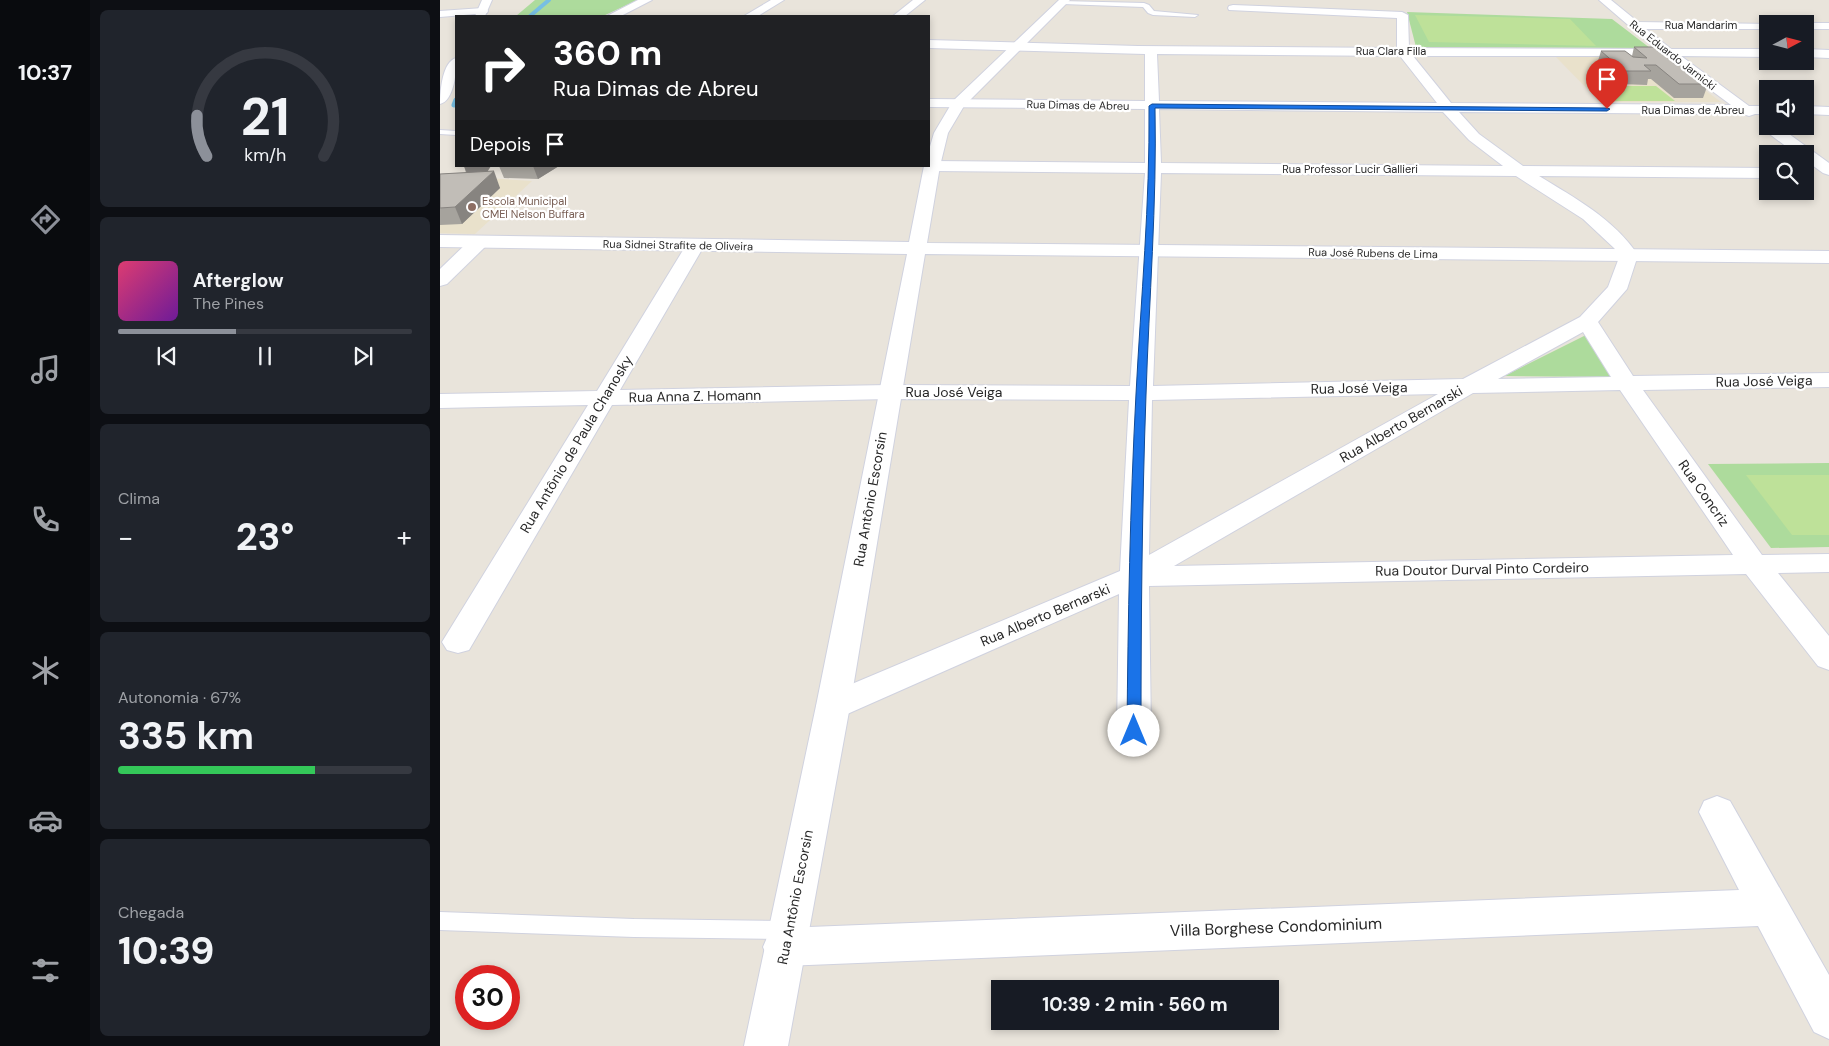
<!DOCTYPE html>
<html lang="pt">
<head>
<meta charset="utf-8">
<style>
  body { margin:0; font-family:"DM Sans",sans-serif; background:#20242c; color:#f1f3f6; height:100vh; display:flex; flex-direction:column; font-size:19px; white-space:nowrap }
  * { box-sizing:border-box; margin:0 }
  p { font-size:16px; color:#9ea1a6 }
  .icon { flex:none; width:28px; height:28px; fill:none; stroke:currentColor; stroke-width:2; stroke-linecap:round; stroke-linejoin:round }
  .map { position:relative; flex:1; overflow:hidden }
  .panel { display:flex; flex-direction:column; gap:10px; padding:10px; background:#0d0f14; width:350px }
  .panel>* { flex:none }
  .banner { position:absolute; left:15px; top:15px; width:475px; height:152px; border-radius:0px; box-shadow:0 2px 8px #0003; background:#202124; color:#fff; overflow:hidden }
  .needle { width:32px; rotate:83deg }
  .fabs { position:absolute; left:1319px; top:15px; display:grid; gap:10px }
  .fabs a { display:grid; place-items:center; width:55px; height:55px; border-radius:0px; background:#171b24; box-shadow:0 2px 8px #0003; font-size:25px }
  .speed { position:absolute; left:15px; top:965px; display:flex; gap:10px; font-size:25px; font-weight:700; text-align:center }
  .speed>* { display:grid; place-content:center; width:65px; height:65px; border-radius:50%; background:#171b24; box-shadow:0 2px 8px #0003; line-height:1 }
  .speed .limit { border:8px solid #d22; background:#fff; color:#111 }
  .pin { position:absolute; display:grid; place-items:center; width:42px; height:42px; color:#fff; margin:-51px -21px; border-radius:50% 50% 50% 0; rotate:-45deg; box-shadow:0 0 5px #0007 }
  .pin .icon { rotate:45deg }
  .me { position:absolute; width:55px; margin:-28px; rotate:0deg; stroke-linejoin:round; filter:drop-shadow(0 0 4px #0008) }
  .turn { display:flex; align-items:center; gap:18px; height:105px; padding:0 15px; font-size:22px }
  .turn .icon { width:65px; height:65px; stroke-width:2.5 }
  .turn b { display:block; font-size:35px; line-height:42px }
  .then { display:flex; align-items:center; height:48px; padding:0 15px; background:#0003; gap:10px; font-size:19px }
  .big { font-size:38px; font-weight:700; line-height:1.1 }
  .panel .widget { flex:1; display:flex; flex-direction:column; justify-content:center; gap:8px; min-width:0; padding:0 18px; border-radius:8px; background:#20242c }
  .panel .dial { align-items:center; gap:0 }
  .dial svg { height:130px; overflow:visible; fill:none; stroke:#363941; stroke-width:7; stroke-linecap:round; text-anchor:middle }
  .dial text { fill:#f1f3f6; stroke:none }
  .song { display:flex; align-items:center; gap:15px }
  .cover { width:60px; height:60px; border-radius:8px; background:linear-gradient(135deg,hsl(340 70% 55%),hsl(280 70% 35%)) }
  .played { height:5px; border-radius:2px; background:linear-gradient(90deg,#8c9099 40%,#363941 40%) }
  .keys { display:flex; justify-content:space-around; direction:ltr }
  .heat { display:flex; justify-content:space-between; align-items:center; font-size:28px; direction:ltr }
  .charge { height:8px; border-radius:4px; background:linear-gradient(90deg,#34c759 67%,#363941 0) }
  .trip { position:absolute; left:551px; top:980px; width:288px; height:50px; border-radius:0px; background:#171b24; box-shadow:0 2px 8px #0003; font-weight:700; line-height:50px; text-align:center }
  main { display:flex; flex:1; min-height:0 }
  .dock { display:flex; flex-direction:column; width:90px; justify-content:space-around; align-items:center; background:#090b0e; color:#9ea1a6 }
  .dock .icon { width:35px; height:35px }
  .dock .on { color:#8c9099 }
  .dock b { font-size:22px; color:#f1f3f6 }
  .map>svg:first-child { display:block }
</style>
</head>
<body>
<main>
<nav class="dock">
<b>10:37</b>
<svg class="icon on" aria-label="directions" viewBox="0 0 24 24"><path d="M12 3l9 9-9 9-9-9zM9 14v-3h6M13 9l2 2-2 2"/></svg>
<svg class="icon" aria-label="music" viewBox="0 0 24 24"><path d="M9 18V5l10-2v13"/><circle cx="6" cy="18" r="3"/><circle cx="16" cy="16" r="3"/></svg>
<svg class="icon" aria-label="phone" viewBox="0 0 24 24"><path d="M5 4h4l2 5-3 2q2 4 5 5l2-3 5 2v4C11 20 4 13 5 4z"/></svg>
<svg class="icon" aria-label="climate" viewBox="0 0 24 24"><path d="M12 3v18M4 7l16 10M4 17L20 7"/></svg>
<svg class="icon" aria-label="car" viewBox="0 0 24 24"><path d="M5 17H2v-5l4-1 3-4h7l3 4 3 1v5h-3M9 17h6M6 11h13"/><circle cx="7" cy="17" r="2"/><circle cx="17" cy="17" r="2"/></svg>
<svg class="icon" aria-label="filters" viewBox="0 0 24 24"><path d="M4 7h16M4 17h16"/><circle cx="9" cy="7" r="2"/><circle cx="15" cy="17" r="2"/></svg>
</nav>
<section class="panel">
<div class="widget dial"><svg viewBox="0 0 100 80">
<path d="M14 69A42 42 0 1 1 86 69"/>
<path d="M14 69A42 42 0 0 1 8 44" stroke="#8c9099"/>
<text x="50" y="56" font-size="32" font-weight="700">21</text>
<text x="50" y="72" font-size="11">km/h</text>
</svg></div>
<div class="widget">
<div class="song"><i class="cover"></i><div><b>Afterglow</b><p>The Pines</p></div></div>
<div class="played"></div>
<div class="keys"><svg class="icon" aria-label="previous" viewBox="0 0 24 24"><path d="M18 5L8 12l10 7zM5 5v14"/></svg><svg class="icon" aria-label="pause" viewBox="0 0 24 24"><path d="M8 5v14M16 5v14"/></svg><svg class="icon" aria-label="next" viewBox="0 0 24 24"><path d="M6 5l10 7-10 7zM19 5v14"/></svg></div>
</div>
<div class="widget"><p>Clima</p>
<div class="heat"><a>−</a><b class="big">23°</b><a>+</a></div>
</div>
<div class="widget"><p>Autonomia · 67%</p><b class="big">335 km</b><div class="charge"></div></div>
<div class="widget"><p>Chegada</p><b class="big">10:39</b></div>
</section>
<div class="map">
<svg width="1389" height="1046" viewBox="0 0 1389 1046">
  <rect width="100%" height="100%" fill="#e9e4db"/>
  <!-- education -->
  <g fill="#e9e1cb">
    <polygon points="1115,56 1220,57 1281,102 1160,102"/>
    <polygon points="0,175 92,181 35,234 0,233"/>
  </g>
  <!-- green -->
  <g fill="#addb9c">
    <polygon points="95,0 198,0 163,16 76,16"/>
    <polygon points="967,12 1172,19 1210,48 976,47"/>
    <polygon points="1146,335 1173,377 1064,376"/>
    <polygon points="1389,463 1389,547 1331,548 1268,464"/>
  </g>
  <!-- pitch -->
  <g fill="#bee199">
    <polygon points="975,15 1130,19 1156,46 989,42"/>
    <polygon points="1150,86 1216,86 1235,101 1166,101"/>
    <polygon points="1306,475 1389,475 1389,535 1352,535"/>
  </g>
  <g fill="none" stroke-linecap="round" stroke-linejoin="round">
    <!-- stream-far1 -->
    <polyline stroke="#77bfe2" stroke-width="4" points="90,16 109,0"/>
    <!-- stream -->
    <polyline stroke="#77bfe2" stroke-width="5" points="14,105 16,100"/>
    <defs>
      <g id="lane">
        <polygon points="621,1 704,3 709,5 714,11 758,15 755,17 713,15 708,13 703,7 623,4"/>
        <polygon points="0,130 16,131 16,135 0,134"/>
        <polygon points="0,912 194,919 347,921 354,923 357,930 354,937 347,939 194,937 0,930"/>
      </g>
      <g id="street">
        <polygon points="198,0 212,0 181,16 167,16"/>
        <polygon points="331,0 344,0 318,16 304,16"/>
        <polygon points="473,0 485,0 465,16 453,16"/>
        <path d="M1159,0H1171L1198,22L1332,24H1328V29H1206L1231,49H1328V57L1241,56L1309,106H1328V114H1315L1309,116L1303,114L1019,112L1039,134L1083,166L1328,168V178L1099,176C1135,198 1174,219 1198,255L1187,289L1158,322L1193,376L1389,373V387L1203,390L1322,555L1389,554V572L1338,573L1389,636V670L1378,666L1306,574L709,586L711,731L706,740L694,744L682,740L677,731L679,594L405,715L393,719L381,715L376,706L381,697L680,571L689,400L449,399L172,405L29,650L18,653L7,650L2,642L148,405L0,408V394L157,391L248,242L255,240L262,242L264,246L180,390L449,385L690,386L705,173L492,171L486,169L484,166H489V162L492,161L705,163V109L489,107V99L705,101V54L489,48V40L698,46L957,48V18L789,10L788,8L789,6L793,5L962,12L968,15L969,48L1216,49ZM717,54L960,56L997,103L719,101ZM973,56H1225L1291,105L1011,103ZM719,109L1003,112L1029,140L1063,166L721,163ZM721,173L1076,176L1143,219L1174,248L1180,255L1168,287L1140,317L1023,379L713,386ZM1143,332L1171,377L1058,379ZM1180,390L1293,555L734,566L1033,393ZM998,394L709,555L712,400Z"/>
        <polygon points="43,8 47,9 48,11 47,13 0,17 0,11"/>
        <polygon points="1365,23 1389,23 1389,29 1365,29 1365,24 1361,24"/>
        <polygon points="1365,49 1389,50 1389,58 1365,57"/>
        <polygon points="1365,106 1389,107 1389,115 1365,114"/>
        <polygon points="1328,122 1328,126 1338,126 1389,163 1389,175 1383,173 1365,160 1365,154 1356,154 1323,129 1321,126"/>
        <polygon points="39,236 46,238 48,242 46,246 7,284 0,286 0,269 32,238"/>
        <polygon points="1277,796 1290,801 1389,975 1389,1039 1374,1032 1318,926 344,966 329,961 323,947 329,933 344,928 1299,890 1259,812 1264,801"/>
      </g>
      <g id="secondary">
        <polygon points="42,0 52,0 45,16 35,16"/>
        <polygon points="619,0 630,0 524,106 508,133 500,166 487,243 1389,251 1389,263 485,254 410,706 348,1046 304,1046 376,706 467,254 0,247 0,235 469,242 484,166 489,166 489,150 494,133 513,101"/>
        <path d="M16,58C17,70 14,101 0,104C0,92 2,62 16,58Z"/>
      </g>
    </defs>
    <!-- lane casing -->
    <use href="#lane" stroke="#d0d2df" stroke-width="2"/>
    <!-- street casing -->
    <use href="#street" stroke="#d0d2df" stroke-width="2"/>
    <!-- secondary casing -->
    <use href="#secondary" stroke="#d0d2df" stroke-width="2"/>
    <!-- lane -->
    <use href="#lane" fill="#fff" fill-rule="evenodd"/>
    <!-- street -->
    <use href="#street" fill="#fff" fill-rule="evenodd"/>
    <!-- secondary -->
    <use href="#secondary" fill="#fff" fill-rule="evenodd"/>
  </g>
  <!-- wall -->
  <g fill="#a6a39d">
    <polygon points="1194,47 1268,84 1263,98 1234,98 1211,79 1208,79 1207,85 1180,84 1157,64 1161,51 1192,56"/>
    <polygon points="24,166 48,172 60,188 22,224 0,225 0,174 26,173"/>
    <polygon points="59,166 119,166 98,179 64,178"/>
  </g>
  <!-- shaded-wall -->
  <g fill="#878480">
    <polygon points="24,166 51,166 46,174 28,176"/>
    <polygon points="93,166 119,166 98,179"/>
    <polygon points="54,171 60,188 22,224 15,207"/>
  </g>
  <!-- building -->
  <g fill="#c1bdb7" stroke="#878480">
    <polygon points="1194,47 1219,47 1268,84 1239,84 1216,65 1204,65 1211,71 1184,71 1161,51 1185,51 1193,57 1207,58"/>
    <polygon points="54,171 15,207 0,208 0,174"/>
  </g>
  <!-- route -->
  <path fill="#1a73e8" stroke="#114b97" d="M712,104L1167,108L1170,109L1167,111L715,108C717,204 709,299 706,395C702,507 701,619 701,731L699,735L694,737L689,735L687,731C688,619 690,506 696,394C701,298 710,203 709,106Z"/>
  <!-- markers -->
  <circle fill="#8d6e63" stroke="#fff" stroke-width="2" cx="32" cy="207" r="5"/>
  <g text-anchor="middle" dominant-baseline="central" stroke-width="4.5" stroke-linejoin="round" paint-order="stroke">
    <!-- far-street labels -->
    <g font-size="11" fill="#282828" stroke="#fff">
      <text x="1261" y="25">Rua Mandarim</text>
      <text x="951" y="51">Rua Clara Filla</text>
      <text transform="translate(1233 55) rotate(38)">Rua Eduardo Jarnicki</text>
      <text transform="translate(638 105) rotate(1)">Rua Dimas de Abreu</text>
      <text x="1253" y="110">Rua Dimas de Abreu</text>
      <text x="910" y="169">Rua Professor Lucir Gallieri</text>
      <text transform="translate(238 245) rotate(1)">Rua Sidnei Strafite de Oliveira</text>
      <text transform="translate(933 253) rotate(1)">Rua José Rubens de Lima</text>
    </g>
    <!-- far-education labels -->
    <g font-size="11" fill="#785e54" stroke="#fff" text-anchor="start">
      <text x="42" y="201">Escola Municipal<tspan x="42" dy="13">CMEI Nelson Buffara</tspan></text>
    </g>
    <!-- street labels -->
    <g font-size="14" fill="#282828" stroke="#fff">
      <text transform="translate(1324 381) rotate(-1)">Rua José Veiga</text>
      <text transform="translate(919 388) rotate(-1)">Rua José Veiga</text>
      <text x="514" y="392">Rua José Veiga</text>
      <text transform="translate(255 396) rotate(-1)">Rua Anna Z. Homann</text>
      <text transform="translate(961 424) rotate(-30)">Rua Alberto Bernarski</text>
      <text transform="translate(136 444) rotate(-59)">Rua Antônio de Paula Chanosky</text>
      <text transform="translate(1264 493) rotate(55)">Rua Concriz</text>
      <text transform="translate(430 499) rotate(-80)">Rua Antônio Escorsin</text>
      <text transform="translate(1042 569) rotate(-1)">Rua Doutor Durval Pinto Cordeiro</text>
      <text transform="translate(605 615) rotate(-23)">Rua Alberto Bernarski</text>
      <text transform="translate(355 897) rotate(-79)">Rua Antônio Escorsin</text>
    </g>
    <!-- near-street labels -->
    <g font-size="16" fill="#282828" stroke="#fff">
      <text transform="translate(836 927) rotate(-2)">Villa Borghese Condominium</text>
    </g>
  </g>
</svg>
<div class="fabs">
<a><svg class="needle" viewBox="-14 -14 28 28"><path d="M0-13l5 13h-10z" fill="#e53935"/><path d="M0 13l5-13h-10z" fill="#9ea1a6"/></svg></a>
<a><svg class="icon" aria-label="sound" viewBox="0 0 24 24"><path d="M4 9h4l5-4v14l-5-4H4zM17 9q2 3 0 6"/></svg></a>
<a><svg class="icon" aria-label="search" viewBox="0 0 24 24"><circle cx="10" cy="10" r="6"/><path d="M15 15l6 6"/></svg></a>
</div>
<div class="speed"><div class="limit">30</div></div>
<div class="pin" style="left:1167px;top:109px;background:#d93025"><svg class="icon" aria-label="arrive" viewBox="0 0 24 24"><path d="M6 21V4h12l-3 4 3 4H6"/></svg></div>
<svg class="me" style="left:694px;top:731px" viewBox="-20 -20 40 40"><circle r="19" fill="#fff"/><path d="M0-13L10 11 0 6-10 11z" fill="#1a73e8"/></svg>
<div class="trip">10:39 · 2 min · 560 m</div>
<div class="banner">
<div class="turn"><svg class="icon" aria-label="right" viewBox="0 0 24 24"><path d="M7 20v-9h11M14 6l5 5-5 5"/></svg><div><b>360 m</b>Rua Dimas de Abreu</div></div>
<div class="then">Depois<svg class="icon" aria-label="arrive" viewBox="0 0 24 24"><path d="M6 21V4h12l-3 4 3 4H6"/></svg></div>
</div>
</div>
</main>
</body>
</html>
